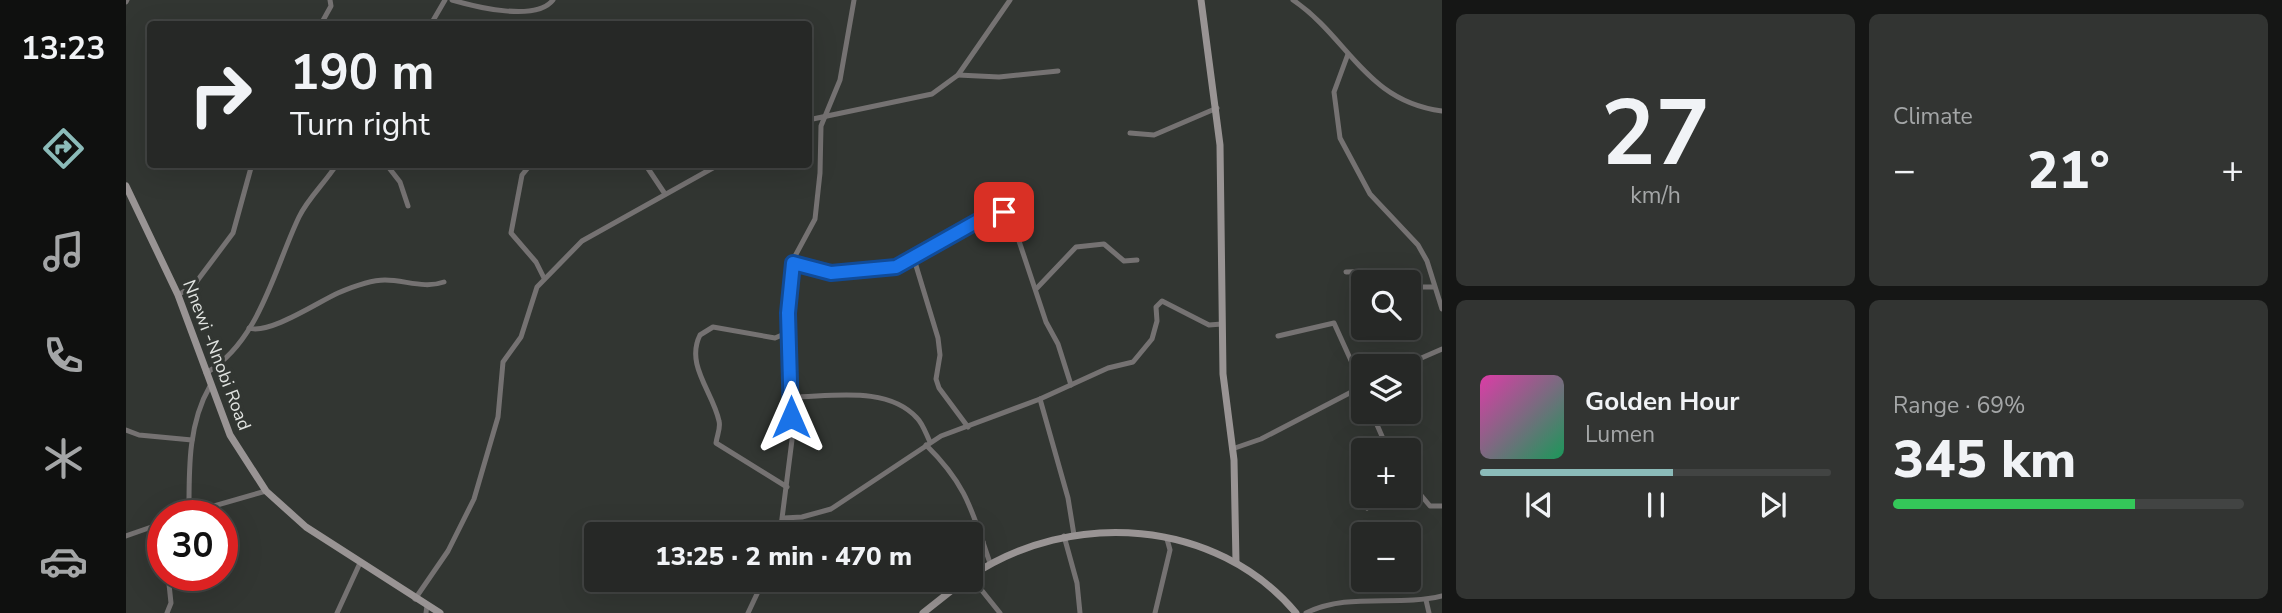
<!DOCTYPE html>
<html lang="en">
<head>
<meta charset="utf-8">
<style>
  body { margin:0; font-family:"Nunito Sans",sans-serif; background:#323432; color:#f1f3f6; height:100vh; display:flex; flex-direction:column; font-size:26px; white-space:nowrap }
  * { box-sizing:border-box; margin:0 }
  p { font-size:23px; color:#a4a6a7 }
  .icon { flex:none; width:38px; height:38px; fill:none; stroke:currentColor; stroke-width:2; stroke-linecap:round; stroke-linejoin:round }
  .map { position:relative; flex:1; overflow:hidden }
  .panel { display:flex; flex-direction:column; gap:14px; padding:14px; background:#151615; width:840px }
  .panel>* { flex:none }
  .hud { position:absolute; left:21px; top:21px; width:665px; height:147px; border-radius:7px; box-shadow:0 7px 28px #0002,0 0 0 2px #424443; background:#262826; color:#f1f3f6; overflow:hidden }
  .controls { position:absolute; left:1225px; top:270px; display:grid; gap:14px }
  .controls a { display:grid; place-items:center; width:70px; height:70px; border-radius:7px; background:#262826; box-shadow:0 7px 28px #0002,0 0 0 2px #424443; font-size:35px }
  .speed { position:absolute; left:21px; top:500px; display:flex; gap:14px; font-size:35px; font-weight:700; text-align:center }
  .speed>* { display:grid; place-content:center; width:91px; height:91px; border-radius:50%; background:#262826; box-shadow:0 7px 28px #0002,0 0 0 2px #424443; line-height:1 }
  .speed .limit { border:10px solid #d22; background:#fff; color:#111 }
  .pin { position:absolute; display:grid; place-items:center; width:60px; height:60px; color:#fff; margin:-30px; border-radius:14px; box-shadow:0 4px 10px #0006 }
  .me { position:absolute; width:77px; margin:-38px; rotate:0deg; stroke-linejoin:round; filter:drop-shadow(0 0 5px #0008) }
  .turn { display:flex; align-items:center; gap:24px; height:147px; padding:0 28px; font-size:32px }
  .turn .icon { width:91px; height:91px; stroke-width:2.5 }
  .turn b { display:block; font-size:49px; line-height:60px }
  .big { font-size:52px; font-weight:800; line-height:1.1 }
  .panel .card { flex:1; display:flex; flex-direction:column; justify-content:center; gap:10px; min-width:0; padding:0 24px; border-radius:10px; background:#323432 }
  .panel .dial { align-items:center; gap:0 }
  .dial b { font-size:91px; line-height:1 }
  .song { display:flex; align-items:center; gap:21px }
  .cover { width:84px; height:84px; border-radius:10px; background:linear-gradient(135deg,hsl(320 70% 55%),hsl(150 70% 35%)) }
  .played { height:7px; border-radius:4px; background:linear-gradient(90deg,#8bbbb9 55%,#424443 55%) }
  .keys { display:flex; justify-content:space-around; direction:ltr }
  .heat { display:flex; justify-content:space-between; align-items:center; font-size:38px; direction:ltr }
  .charge { height:10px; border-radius:5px; background:linear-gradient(90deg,#34c759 69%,#424443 0) }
  .panel .tiles { flex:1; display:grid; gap:14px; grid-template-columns:repeat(2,1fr) }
  .trip { position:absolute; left:458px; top:522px; width:399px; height:70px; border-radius:7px; background:#262826; box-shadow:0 7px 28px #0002,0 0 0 2px #424443; font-weight:800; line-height:70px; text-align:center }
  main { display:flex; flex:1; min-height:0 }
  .tab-bar { display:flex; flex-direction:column; width:126px; justify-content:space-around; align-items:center; background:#0f100f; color:#a4a6a7 }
  .tab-bar .icon { width:49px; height:49px }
  .tab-bar .on { color:#8bbbb9 }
  .tab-bar b { font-size:32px; color:#f1f3f6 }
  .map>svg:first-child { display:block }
</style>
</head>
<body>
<main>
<nav class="tab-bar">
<b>13:23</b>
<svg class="icon on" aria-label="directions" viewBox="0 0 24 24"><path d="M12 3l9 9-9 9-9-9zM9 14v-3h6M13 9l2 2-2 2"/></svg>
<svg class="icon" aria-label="music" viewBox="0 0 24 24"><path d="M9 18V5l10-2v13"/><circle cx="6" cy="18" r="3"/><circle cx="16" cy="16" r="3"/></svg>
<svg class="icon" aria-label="phone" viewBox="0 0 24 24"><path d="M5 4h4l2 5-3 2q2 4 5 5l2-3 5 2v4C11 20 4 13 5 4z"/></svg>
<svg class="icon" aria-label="climate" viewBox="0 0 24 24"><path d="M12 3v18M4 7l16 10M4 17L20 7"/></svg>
<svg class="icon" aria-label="car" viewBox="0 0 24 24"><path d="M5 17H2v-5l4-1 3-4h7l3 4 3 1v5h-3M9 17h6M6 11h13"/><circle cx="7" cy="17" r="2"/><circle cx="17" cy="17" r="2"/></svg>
</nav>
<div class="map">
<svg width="1316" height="613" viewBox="0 0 1316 613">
  <rect width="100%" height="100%" fill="#323632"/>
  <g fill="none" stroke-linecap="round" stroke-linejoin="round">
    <!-- street -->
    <g stroke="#757272" stroke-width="5">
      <path d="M326,0C350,7 410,22 427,0"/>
      <path d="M1167,0C1223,38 1239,101 1316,111"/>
      <polyline points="0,2 1,0"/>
      <polyline points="195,24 205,6 204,0"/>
      <polyline points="305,24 319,0"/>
      <polyline points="1222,54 1208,92 1214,138 1244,194 1292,245 1301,261 1316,309"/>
      <polyline points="832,75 873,77 932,71"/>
      <polyline points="682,120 806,94 832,75 884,0"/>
      <polyline points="1004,133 1028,135 1091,108"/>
      <polyline points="260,164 274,182 282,206"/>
      <polyline points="405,164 396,175 385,233 410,262 418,278"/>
      <polyline points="519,164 539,194"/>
      <polyline points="263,167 277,164"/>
      <polyline points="788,259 812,338 814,355 810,379 813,388 842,427"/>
      <polyline points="667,263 705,273 770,267 788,259 866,213 878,212 889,229 920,322 932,344 945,385"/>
      <polyline points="1220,272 1262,271 1276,282"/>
      <polyline points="1283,287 1307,287"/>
      <polyline points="911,288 950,247 978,244 998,261 1011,260"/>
      <polyline points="52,295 68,285 107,233 126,164"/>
      <path d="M123,328C143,335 192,302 212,293C226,287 244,280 259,280C279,280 298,289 318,282"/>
      <polyline points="1152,336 1208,323 1237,387"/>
      <polyline points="1277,366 1316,349"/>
      <path d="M80,373C134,341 148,269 173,217C182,198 199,183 211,164"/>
      <polyline points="1231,390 1237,400"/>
      <path d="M665,397C704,397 761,385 791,418C797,424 800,434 804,442"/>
      <polyline points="914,399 942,498 948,535"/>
      <polyline points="1245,411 1262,450"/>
      <polyline points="0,430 13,435 66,440"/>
      <path d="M800,445C841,485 846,511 864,563"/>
      <polyline points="1106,449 1135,439 1237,386"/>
      <polyline points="1283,481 1304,506 1316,506"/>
      <path d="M661,487L590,443C591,435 595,428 593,421C587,392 559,365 574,335L587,327L649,338L663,332"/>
      <polyline points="1241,508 1254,495"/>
      <path d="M63,512C63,469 62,424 84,386"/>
      <polyline points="53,516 140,491"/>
      <polyline points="658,518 676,517 705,509 815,436 914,399 982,368 1007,362 1026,339 1031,321 1030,307 1036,301 1083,325 1096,324"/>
      <polyline points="654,534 666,440 662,313 665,271 668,258 689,219 694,173 695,126 714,80 728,0"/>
      <polyline points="0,536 37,523"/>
      <polyline points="938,536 951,583 954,613"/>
      <polyline points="845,540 857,542"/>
      <polyline points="845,577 874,613"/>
      <polyline points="289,599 322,551 348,499 372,417 377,362 395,337 411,287 456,241 594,164"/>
      <polyline points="1300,600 1303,613"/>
      <polyline points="41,613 45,603 43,584 50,576"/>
      <polyline points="211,613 234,563"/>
      <polyline points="300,613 301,605"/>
      <polyline points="622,613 638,579"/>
      <polyline points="1029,613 1044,550 1041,539"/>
      <path d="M1180,613C1222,592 1271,607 1316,596"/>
    </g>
    <!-- secondary -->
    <g stroke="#999494" stroke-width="7">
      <polyline points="1075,0 1094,145 1097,374 1108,460 1110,562"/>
      <polyline points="0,186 52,295 104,435 140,491 180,527 314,613"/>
      <path d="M845,576C945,509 1090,518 1170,613"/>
      <polyline points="797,613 840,579"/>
    </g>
  </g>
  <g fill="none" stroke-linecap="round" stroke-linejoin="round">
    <defs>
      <polyline id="route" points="665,417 662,313 667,263 705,273 770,267 866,213 878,212"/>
    </defs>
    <!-- route casing -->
    <use href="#route" stroke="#114b97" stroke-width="18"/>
    <!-- route -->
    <use href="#route" stroke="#1a73e8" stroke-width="12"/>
  </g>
  <g text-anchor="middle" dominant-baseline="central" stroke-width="7" stroke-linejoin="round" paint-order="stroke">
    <!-- street labels -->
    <g font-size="18" fill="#e0e3e0" stroke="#323632">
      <text transform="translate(91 355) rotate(69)">Nnewi -Nnobi Road</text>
    </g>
  </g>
</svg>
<div class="controls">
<a><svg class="icon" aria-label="search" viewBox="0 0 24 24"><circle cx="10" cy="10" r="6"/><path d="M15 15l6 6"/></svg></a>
<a><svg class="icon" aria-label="layers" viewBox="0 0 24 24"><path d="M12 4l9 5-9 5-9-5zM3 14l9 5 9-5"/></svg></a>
<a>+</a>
<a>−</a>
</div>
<div class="speed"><div class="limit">30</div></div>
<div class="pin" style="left:878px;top:212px;background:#d93025"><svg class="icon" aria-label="arrive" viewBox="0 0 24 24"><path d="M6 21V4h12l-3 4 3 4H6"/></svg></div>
<svg class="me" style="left:665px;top:417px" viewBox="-20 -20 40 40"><path d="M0-17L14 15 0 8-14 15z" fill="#1a73e8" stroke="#fff" stroke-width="4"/></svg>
<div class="trip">13:25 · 2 min · 470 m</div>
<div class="hud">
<div class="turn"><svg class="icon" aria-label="right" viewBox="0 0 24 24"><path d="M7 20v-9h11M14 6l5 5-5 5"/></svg><div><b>190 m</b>Turn right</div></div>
</div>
</div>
<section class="panel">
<div class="tiles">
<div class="card dial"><b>27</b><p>km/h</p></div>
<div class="card"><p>Climate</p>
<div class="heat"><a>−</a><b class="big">21°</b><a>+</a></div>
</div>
<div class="card">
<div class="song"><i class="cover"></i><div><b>Golden Hour</b><p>Lumen</p></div></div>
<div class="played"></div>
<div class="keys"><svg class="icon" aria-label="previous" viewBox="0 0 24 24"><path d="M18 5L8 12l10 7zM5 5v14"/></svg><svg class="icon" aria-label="pause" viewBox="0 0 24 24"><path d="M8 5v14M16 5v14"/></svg><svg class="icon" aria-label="next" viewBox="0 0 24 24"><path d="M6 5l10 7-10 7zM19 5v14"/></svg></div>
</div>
<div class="card"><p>Range · 69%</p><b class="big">345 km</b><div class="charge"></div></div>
</div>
</section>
</main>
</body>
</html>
